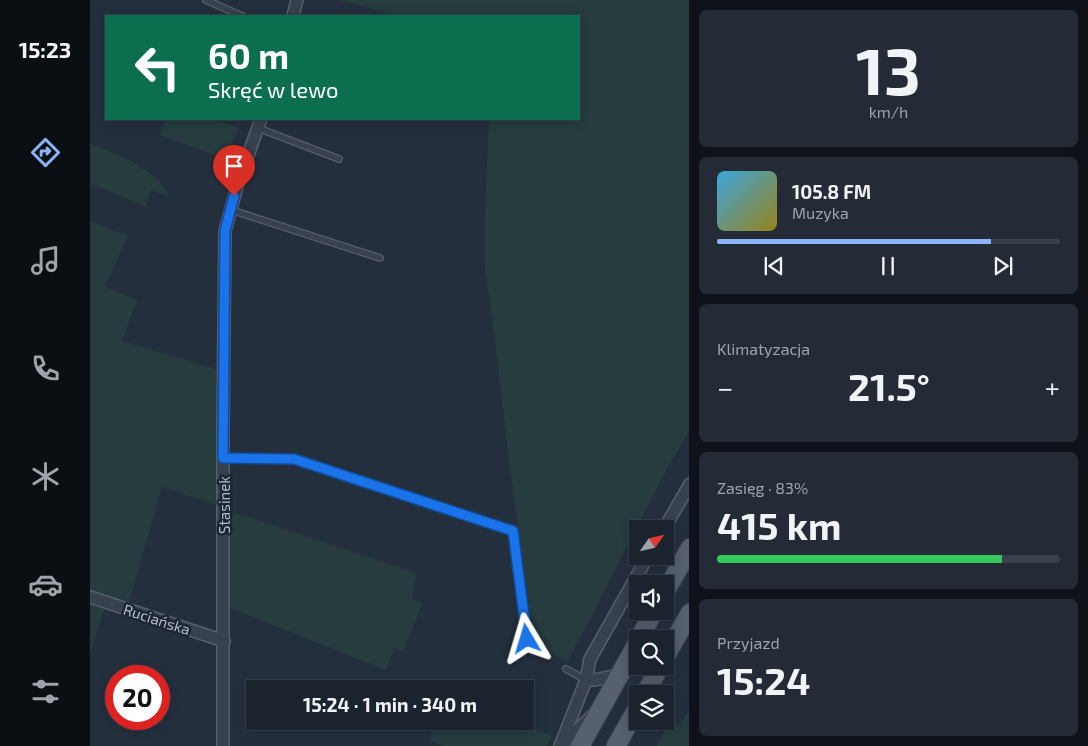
<!DOCTYPE html>
<html lang="pl">
<head>
<meta charset="utf-8">
<style>
  body { margin:0; font-family:"Exo 2",sans-serif; background:#242b36; color:#f1f3f6; height:100vh; display:flex; flex-direction:column; font-size:19px; white-space:nowrap }
  * { box-sizing:border-box; margin:0 }
  p { font-size:16px; color:#a0a4aa }
  .icon { flex:none; width:28px; height:28px; fill:none; stroke:currentColor; stroke-width:2; stroke-linecap:round; stroke-linejoin:round }
  .map { position:relative; flex:1; overflow:hidden }
  .side { display:flex; flex-direction:column; gap:10px; padding:10px; background:#0f1319; width:399px }
  .side>* { flex:none }
  .hud { position:absolute; left:15px; top:15px; width:475px; height:105px; border-radius:0px; box-shadow:0 2px 12px #0003,0 0 0 1px #39404a; background:#0b6e4f; color:#fff; overflow:hidden }
  .needle { width:32px; rotate:56deg }
  .tools { position:absolute; left:539px; top:520px; display:grid; gap:10px }
  .tools a { display:grid; place-items:center; width:45px; height:45px; border-radius:0px; background:#1b232e; box-shadow:0 2px 12px #0003,0 0 0 1px #39404a; font-size:25px }
  .speed { position:absolute; left:15px; top:665px; display:flex; gap:10px; font-size:25px; font-weight:700; text-align:center }
  .speed>* { display:grid; place-content:center; width:65px; height:65px; border-radius:50%; background:#1b232e; box-shadow:0 2px 12px #0003,0 0 0 1px #39404a; line-height:1 }
  .speed .limit { border:8px solid #d22; background:#fff; color:#111 }
  .pin { position:absolute; display:grid; place-items:center; width:42px; height:42px; color:#fff; margin:-51px -21px; border-radius:50% 50% 50% 0; rotate:-45deg; box-shadow:0 0 5px #0007 }
  .pin .icon { rotate:45deg }
  .me { position:absolute; width:55px; margin:-28px; rotate:353deg; stroke-linejoin:round; filter:drop-shadow(0 0 4px #0008) }
  .turn { display:flex; align-items:center; gap:18px; height:105px; padding:0 20px; font-size:22px }
  .turn .icon { width:65px; height:65px; stroke-width:2.5 }
  .turn b { display:block; font-size:35px; line-height:42px }
  .big { font-size:38px; font-weight:700; line-height:1.1 }
  .side .widget { flex:1; display:flex; flex-direction:column; justify-content:center; gap:8px; min-width:0; padding:0 18px; border-radius:8px; background:#242b36 }
  .side .dial { align-items:center; gap:0 }
  .dial b { font-size:65px; line-height:1 }
  .song { display:flex; align-items:center; gap:15px }
  .cover { width:60px; height:60px; border-radius:8px; background:linear-gradient(135deg,hsl(200 70% 55%),hsl(50 70% 35%)) }
  .played { height:5px; border-radius:2px; background:linear-gradient(90deg,#8ab4f8 80%,#39404a 80%) }
  .keys { display:flex; justify-content:space-around; direction:ltr }
  .heat { display:flex; justify-content:space-between; align-items:center; font-size:28px; direction:ltr }
  .charge { height:8px; border-radius:4px; background:linear-gradient(90deg,#34c759 83%,#39404a 0) }
  .trip { position:absolute; left:156px; top:680px; width:288px; height:50px; border-radius:0px; background:#1b232e; box-shadow:0 2px 12px #0003,0 0 0 1px #39404a; font-weight:700; line-height:50px; text-align:center }
  main { display:flex; flex:1; min-height:0 }
  .dock { display:flex; flex-direction:column; width:90px; justify-content:space-around; align-items:center; background:#0b0e12; color:#a0a4aa }
  .dock .icon { width:35px; height:35px }
  .dock .on { color:#8ab4f8 }
  .dock b { font-size:22px; color:#f1f3f6 }
  .map>svg:first-child { display:block }
</style>
</head>
<body>
<main>
<nav class="dock">
<b>15:23</b>
<svg class="icon on" aria-label="directions" viewBox="0 0 24 24"><path d="M12 3l9 9-9 9-9-9zM9 14v-3h6M13 9l2 2-2 2"/></svg>
<svg class="icon" aria-label="music" viewBox="0 0 24 24"><path d="M9 18V5l10-2v13"/><circle cx="6" cy="18" r="3"/><circle cx="16" cy="16" r="3"/></svg>
<svg class="icon" aria-label="phone" viewBox="0 0 24 24"><path d="M5 4h4l2 5-3 2q2 4 5 5l2-3 5 2v4C11 20 4 13 5 4z"/></svg>
<svg class="icon" aria-label="climate" viewBox="0 0 24 24"><path d="M12 3v18M4 7l16 10M4 17L20 7"/></svg>
<svg class="icon" aria-label="car" viewBox="0 0 24 24"><path d="M5 17H2v-5l4-1 3-4h7l3 4 3 1v5h-3M9 17h6M6 11h13"/><circle cx="7" cy="17" r="2"/><circle cx="17" cy="17" r="2"/></svg>
<svg class="icon" aria-label="filters" viewBox="0 0 24 24"><path d="M4 7h16M4 17h16"/><circle cx="9" cy="7" r="2"/><circle cx="15" cy="17" r="2"/></svg>
</nav>
<div class="map">
<svg width="600" height="746" viewBox="0 0 600 746">
  <rect width="100%" height="100%" fill="#242f3e"/>
  <!-- green -->
  <g fill="#263c3f">
    <polygon points="248,0 599,0 599,431 578,467 478,661 445,648 418,453 405,339 395,269 395,216 399,119 489,119 489,16 309,16"/>
    <polygon points="76,119 123,119 148,128 136,159 70,135"/>
    <polygon points="0,143 40,160 69,180 79,196 60,190 56,207 0,183"/>
    <polygon points="0,221 38,236 15,286 48,301 45,306 32,341 126,369 127,505 72,487 39,602 0,590"/>
    <polygon points="139,511 326,573 322,599 333,603 313,651 304,648 296,670 138,607"/>
    <polygon points="0,605 14,609 0,653"/>
    <polygon points="599,709 599,746 566,746 582,719 590,725"/>
    <polygon points="346,721 425,721 462,736 456,746 355,746 339,740"/>
  </g>
  <g fill="none" stroke-linecap="round" stroke-linejoin="round">
    <defs>
      <g id="service">
        <polyline points="116,0 152,16"/>
        <polyline points="168,128 249,159"/>
        <polyline points="141,210 290,258"/>
        <polyline points="133,458 204,459 423,531 437,639"/>
        <polyline points="476,669 496,680"/>
      </g>
      <g id="minor">
        <polyline points="203,16 207,0"/>
        <polyline points="574,529 600,484"/>
        <polyline points="0,597 134,641"/>
        <polyline points="496,680 504,680 529,675"/>
        <polyline points="472,745 502,716"/>
        <polyline points="133,746 133,427 135,231 148,183 171,119"/>
        <polyline points="470,746 496,680 500,659 558,556"/>
      </g>
      <g id="primary">
        <polyline points="575,592 600,548"/>
        <polyline points="549,639 564,611"/>
        <polyline points="575,657 600,613"/>
        <polyline points="555,694 570,666"/>
        <polyline points="490,746 548,642"/>
        <polyline points="526,746 548,707"/>
      </g>
    </defs>
    <!-- service casing -->
    <use href="#service" stroke="#565f6c" stroke-width="8"/>
    <!-- minor casing -->
    <use href="#minor" stroke="#565f6c" stroke-width="14"/>
    <!-- primary casing -->
    <use href="#primary" stroke="#414a57" stroke-width="20"/>
    <!-- service -->
    <use href="#service" stroke="#38414e" stroke-width="5.5"/>
    <!-- minor -->
    <use href="#minor" stroke="#38414e" stroke-width="11"/>
    <!-- primary -->
    <use href="#primary" stroke="#56606e" stroke-width="18"/>
  </g>
  <g fill="none" stroke-linecap="round" stroke-linejoin="round">
    <defs>
      <polyline id="route" points="144,196 135,231 133,458 204,459 423,531 437,639"/>
    </defs>
    <!-- route casing -->
    <use href="#route" stroke="#114b97" stroke-width="12"/>
    <!-- route -->
    <use href="#route" stroke="#1a73e8" stroke-width="9"/>
  </g>
  <g text-anchor="middle" dominant-baseline="central" stroke-width="5" stroke-linejoin="round" paint-order="stroke">
    <!-- street labels -->
    <g font-size="15" fill="#b4bcc9" stroke="#1d2633">
      <text transform="translate(134 505) rotate(-90)">Stasinek</text>
      <text transform="translate(67 619) rotate(18)">Ruciańska</text>
    </g>
  </g>
</svg>
<div class="tools">
<a><svg class="needle" viewBox="-14 -14 28 28"><path d="M0-13l5 13h-10z" fill="#e53935"/><path d="M0 13l5-13h-10z" fill="#a0a4aa"/></svg></a>
<a><svg class="icon" aria-label="sound" viewBox="0 0 24 24"><path d="M4 9h4l5-4v14l-5-4H4zM17 9q2 3 0 6"/></svg></a>
<a><svg class="icon" aria-label="search" viewBox="0 0 24 24"><circle cx="10" cy="10" r="6"/><path d="M15 15l6 6"/></svg></a>
<a><svg class="icon" aria-label="layers" viewBox="0 0 24 24"><path d="M12 4l9 5-9 5-9-5zM3 14l9 5 9-5"/></svg></a>
</div>
<div class="speed"><div class="limit">20</div></div>
<div class="pin" style="left:144px;top:196px;background:#d93025"><svg class="icon" aria-label="arrive" viewBox="0 0 24 24"><path d="M6 21V4h12l-3 4 3 4H6"/></svg></div>
<svg class="me" style="left:437px;top:639px" viewBox="-20 -20 40 40"><path d="M0-17L14 15 0 8-14 15z" fill="#1a73e8" stroke="#fff" stroke-width="4"/></svg>
<div class="trip">15:24 · 1 min · 340 m</div>
<div class="hud">
<div class="turn"><svg class="icon" aria-label="left" viewBox="0 0 24 24"><path d="M17 20v-9H6M10 6l-5 5 5 5"/></svg><div><b>60 m</b>Skręć w lewo</div></div>
</div>
</div>
<section class="side">
<div class="widget dial"><b>13</b><p>km/h</p></div>
<div class="widget">
<div class="song"><i class="cover"></i><div><b>105.8 FM</b><p>Muzyka</p></div></div>
<div class="played"></div>
<div class="keys"><svg class="icon" aria-label="previous" viewBox="0 0 24 24"><path d="M18 5L8 12l10 7zM5 5v14"/></svg><svg class="icon" aria-label="pause" viewBox="0 0 24 24"><path d="M8 5v14M16 5v14"/></svg><svg class="icon" aria-label="next" viewBox="0 0 24 24"><path d="M6 5l10 7-10 7zM19 5v14"/></svg></div>
</div>
<div class="widget"><p>Klimatyzacja</p>
<div class="heat"><a>−</a><b class="big">21.5°</b><a>+</a></div>
</div>
<div class="widget"><p>Zasięg · 83%</p><b class="big">415 km</b><div class="charge"></div></div>
<div class="widget"><p>Przyjazd</p><b class="big">15:24</b></div>
</section>
</main>
</body>
</html>
